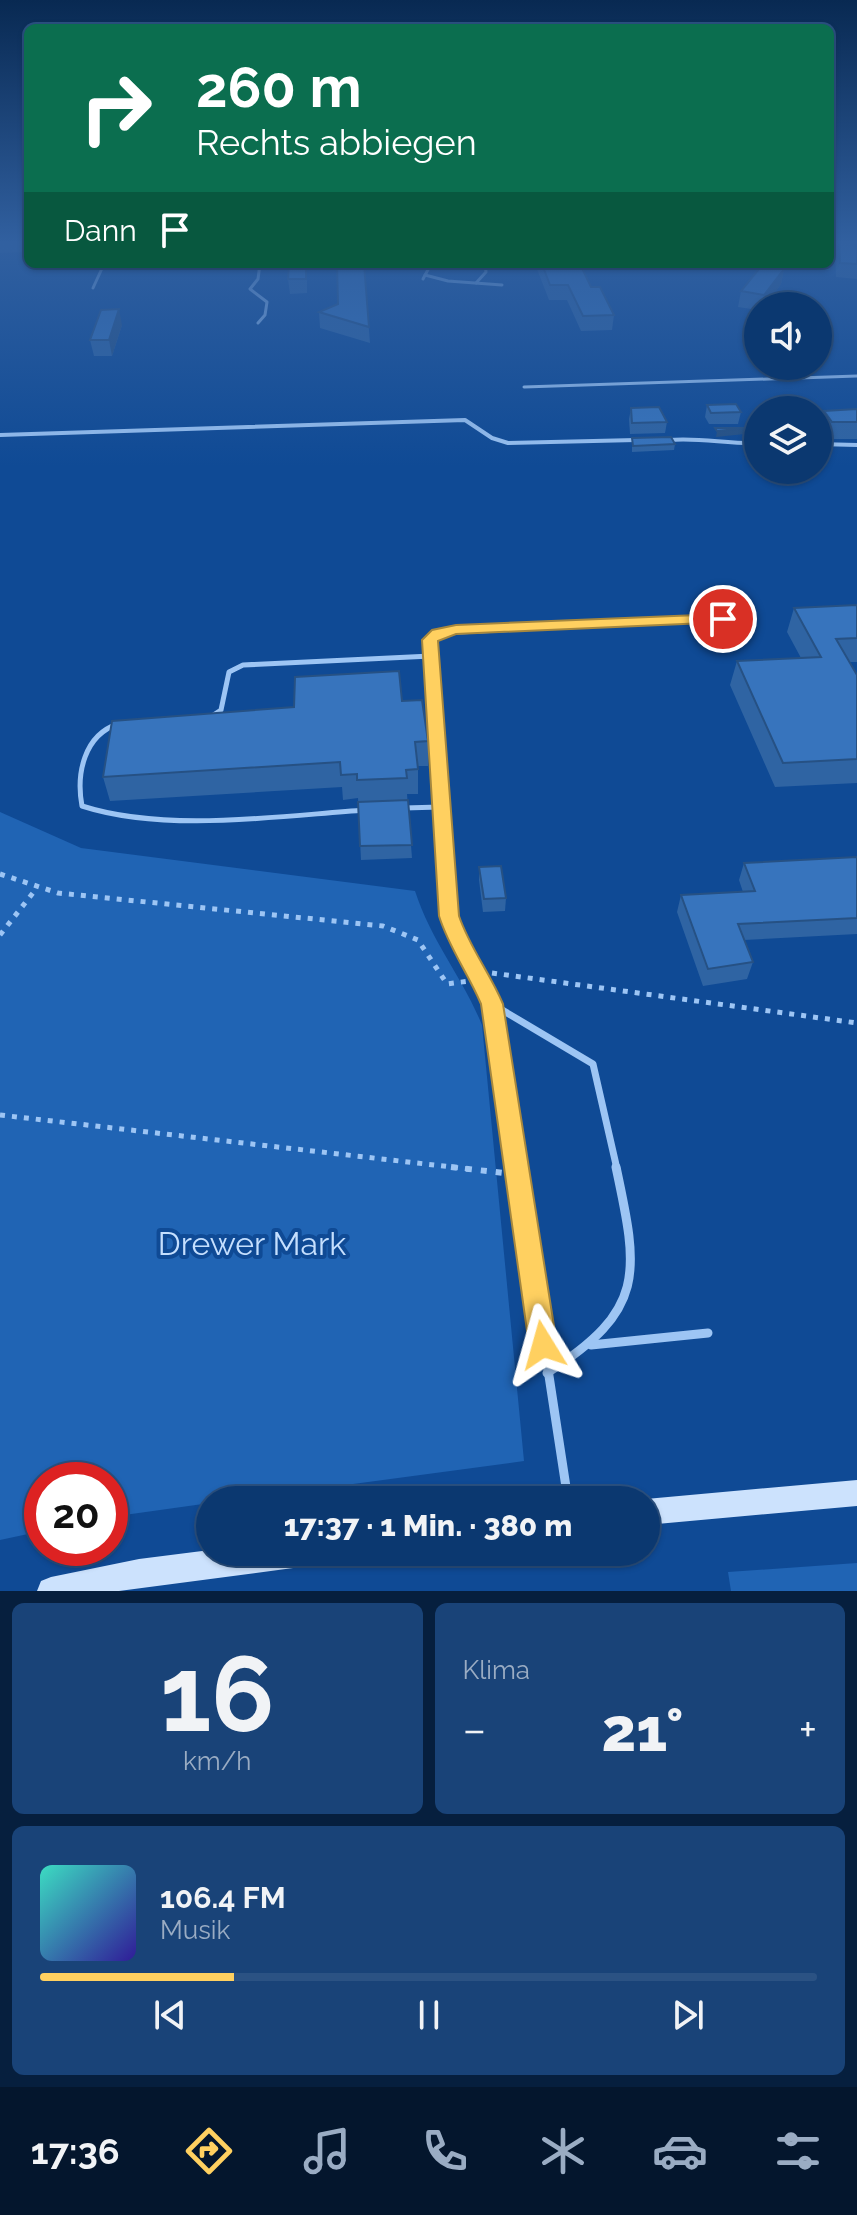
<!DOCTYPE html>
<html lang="de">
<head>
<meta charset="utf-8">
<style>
  body { margin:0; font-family:Raleway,sans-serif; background:#194378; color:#f1f3f6; height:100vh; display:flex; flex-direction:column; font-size:30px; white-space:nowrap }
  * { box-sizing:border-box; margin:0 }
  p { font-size:26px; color:#9aacc3 }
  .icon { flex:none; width:44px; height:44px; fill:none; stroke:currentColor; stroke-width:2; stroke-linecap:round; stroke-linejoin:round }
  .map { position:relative; height:1591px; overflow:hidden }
  .side { display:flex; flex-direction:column; gap:12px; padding:12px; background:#061f3e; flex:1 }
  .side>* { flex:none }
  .hud { position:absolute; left:24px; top:24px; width:810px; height:244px; border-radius:12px; box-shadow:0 2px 6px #0004,0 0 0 2px #2b5283; background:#0b6e4f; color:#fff; overflow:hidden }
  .buttons { position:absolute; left:744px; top:292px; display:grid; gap:16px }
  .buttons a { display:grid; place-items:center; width:88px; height:88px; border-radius:50%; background:#0b3870; box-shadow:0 2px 6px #0004,0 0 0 2px #2b5283; font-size:40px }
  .speed { position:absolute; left:24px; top:1462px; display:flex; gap:16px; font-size:40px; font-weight:700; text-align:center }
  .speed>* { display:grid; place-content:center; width:104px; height:104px; border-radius:50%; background:#0b3870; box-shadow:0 2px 6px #0004,0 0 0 2px #2b5283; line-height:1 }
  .speed .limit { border:12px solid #d22; background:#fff; color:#111 }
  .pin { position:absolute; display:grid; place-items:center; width:68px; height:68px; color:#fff; margin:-34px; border:4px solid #fff; border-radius:50%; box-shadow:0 2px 8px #0007 }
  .me { position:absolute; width:88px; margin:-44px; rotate:352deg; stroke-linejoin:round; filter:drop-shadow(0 0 6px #0008) }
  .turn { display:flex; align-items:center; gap:28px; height:168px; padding:0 40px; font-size:36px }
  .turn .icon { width:104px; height:104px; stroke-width:2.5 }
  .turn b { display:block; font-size:56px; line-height:68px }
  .then { display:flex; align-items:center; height:76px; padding:0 40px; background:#0003; gap:16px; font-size:30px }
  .big { font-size:60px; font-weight:800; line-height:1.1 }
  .side .card { flex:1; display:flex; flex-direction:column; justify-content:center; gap:12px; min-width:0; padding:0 28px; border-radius:12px; background:#194378 }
  .side .dial { align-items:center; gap:0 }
  .dial b { font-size:104px; line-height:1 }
  .song { display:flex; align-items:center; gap:24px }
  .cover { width:96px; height:96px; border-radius:12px; background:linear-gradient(135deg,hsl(170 70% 55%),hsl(250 70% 35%)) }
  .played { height:8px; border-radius:4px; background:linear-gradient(90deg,#ffd060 25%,#2b5283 25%) }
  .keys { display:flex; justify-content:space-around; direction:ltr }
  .heat { display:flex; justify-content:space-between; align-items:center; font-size:44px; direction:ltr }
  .side .tiles { flex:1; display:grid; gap:12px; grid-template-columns:1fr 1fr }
  .card:last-child { grid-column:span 2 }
  .trip { position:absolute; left:196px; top:1486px; width:464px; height:80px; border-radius:40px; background:#0b3870; box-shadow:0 2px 6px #0004,0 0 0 2px #2b5283; font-weight:800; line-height:80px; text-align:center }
  .tabs { display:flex; height:128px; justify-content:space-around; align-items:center; background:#04162d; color:#9aacc3 }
  .tabs .icon { width:56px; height:56px }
  .tabs .active { color:#ffd060 }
  .tabs b { font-size:36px; color:#f1f3f6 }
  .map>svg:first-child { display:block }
</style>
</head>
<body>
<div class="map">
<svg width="857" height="1591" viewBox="0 0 857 1591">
  <rect width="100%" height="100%" fill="#0f4a95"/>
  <!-- green -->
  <g fill="#2064b4">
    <path d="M0,812L81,848L415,891C432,943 462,976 482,1025L524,1461L233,1500H210V1503L110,1517V1480H42V1531L0,1540Z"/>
    <polygon points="857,1563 857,1591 731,1591 728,1572"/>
  </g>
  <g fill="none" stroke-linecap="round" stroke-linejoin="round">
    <!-- path-far1 -->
    <g stroke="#9dc5f4" stroke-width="5" stroke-dasharray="5 7" stroke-linecap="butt">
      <polyline points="0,874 58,893 383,926 418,940 447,984 469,981"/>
      <polyline points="0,935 36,889"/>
      <polyline points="492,973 857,1023"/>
      <polyline points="0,1115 469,1169"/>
    </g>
    <!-- path -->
    <polyline stroke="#9dc5f4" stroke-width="6" stroke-dasharray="6 9" stroke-linecap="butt" points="451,1167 504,1173"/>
    <!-- lane-far4 -->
    <g stroke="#9dc5f4" stroke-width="3">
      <polyline points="425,275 448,281 502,285"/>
      <polyline points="423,279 431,264"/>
      <polyline points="476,283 486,272 485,264"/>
      <polyline points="93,288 104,264"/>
      <polyline points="258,323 265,315 267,302 250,289 258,279 260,264"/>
      <polyline points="524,387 857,376"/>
    </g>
    <!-- lane-far3 -->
    <g stroke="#9dc5f4" stroke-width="4">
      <polyline points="740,429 758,429"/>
      <polyline points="0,435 465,420 492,438 508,443 636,440"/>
      <path d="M668,440C700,437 726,444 758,443"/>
      <polyline points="818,444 857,445"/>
    </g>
    <!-- lane-far2 -->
    <g stroke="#9dc5f4" stroke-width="5">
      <polyline points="212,716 221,710 229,672 243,665 431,656"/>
      <path d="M118,724C84,735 76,774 82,806C166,833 278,816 365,810"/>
      <polyline points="404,808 440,807"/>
      <polyline points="444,842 430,640 438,633 748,618"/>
    </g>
    <!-- lane-far1 -->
    <g stroke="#9dc5f4" stroke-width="7">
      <polyline points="444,840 449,916 492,1004 517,1169"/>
      <polyline points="492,1004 593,1064 617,1169"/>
    </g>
    <!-- lane -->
    <g stroke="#9dc5f4" stroke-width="9">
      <polyline points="517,1167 568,1500"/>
      <polyline points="591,1345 708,1333"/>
      <path d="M547,1373C646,1310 639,1274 616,1167"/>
    </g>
    <!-- secondary -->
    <g fill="#cce2fd" fill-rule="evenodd">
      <polygon points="857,1480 857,1506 646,1525 646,1500 643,1500 646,1499"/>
      <polygon points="210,1550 322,1552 318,1562 308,1566 119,1591 37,1591 41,1581 51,1577 139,1559"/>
    </g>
  </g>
  <!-- wall -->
  <g fill="#2f64a3">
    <polygon points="0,243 28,243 25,252 0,253"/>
    <polygon points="835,243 852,243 857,264 857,279 836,277"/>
    <polygon points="307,264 307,293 290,294 288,279"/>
    <polygon points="337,264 403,264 403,266 389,269 364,267 370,343 320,328 319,312 338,304"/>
    <polygon points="535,264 580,264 591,287 614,315 612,330 581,331 567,300 549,300"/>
    <polygon points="784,269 781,284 765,306 758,306 758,310 738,307 741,291"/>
    <polygon points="122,325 112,356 94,356 90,340"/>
    <polygon points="707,405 741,412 738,424 709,424 705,417"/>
    <polygon points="631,408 667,422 665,433 630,434 629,419"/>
    <polygon points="857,409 857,439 828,439 819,428 824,411"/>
    <polygon points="632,438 675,444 674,450 632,452"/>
    <polygon points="857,605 857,662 850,662 857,675 857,783 775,787 730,685 737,661 801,658 787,632 794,608"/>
    <polygon points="402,701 428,741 428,766 418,766 418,794 407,794 412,858 361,860 358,798 343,800 342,787 110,801 103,777"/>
    <polygon points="857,857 857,934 744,940 753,962 747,979 703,986 677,912 681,895 743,892 739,880 744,863"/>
    <polygon points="479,867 506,898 505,911 483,912 479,880"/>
  </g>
  <!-- shaded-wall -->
  <g fill="#265184">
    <polygon points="23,243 28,243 25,252"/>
    <polygon points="389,264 403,264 403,266 389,269"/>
    <polygon points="784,269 781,284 765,306 762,306 764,295"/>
    <polygon points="119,309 122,325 112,356 109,340"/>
    <polygon points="746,428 745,434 716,437 717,431"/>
  </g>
  <!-- building -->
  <g fill="#3774bd" stroke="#265184" stroke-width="2">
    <polygon points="839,243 852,243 857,249 857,264 840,263"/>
    <polygon points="289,264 306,264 306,279 288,279"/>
    <polygon points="337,264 364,264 369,327 319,312 338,304"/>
    <polygon points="542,264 580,264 591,287 600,287 614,315 583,316 568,285 550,285"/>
    <polygon points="763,264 779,264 784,269 764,295 741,291"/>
    <polygon points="119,309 109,340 90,340 101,310"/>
    <polygon points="736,404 741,412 711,413 707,405"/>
    <polygon points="659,407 667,422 632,423 631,408"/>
    <polygon points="857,409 857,422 832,422 824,411"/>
    <polygon points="715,428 746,428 717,431"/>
    <polygon points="671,437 675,444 633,446 632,438"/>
    <polygon points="857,605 857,638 836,639 857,675 857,759 783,763 737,661 821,657 794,608"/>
    <polygon points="399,671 402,701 422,700 428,741 415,742 418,769 406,770 407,778 357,780 357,774 341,775 340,762 103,777 112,721 294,707 295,677"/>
    <polygon points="408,800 412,845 360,846 358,802"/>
    <polygon points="857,857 857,918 738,924 753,962 708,969 681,895 755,891 744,863"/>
    <polygon points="501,866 506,898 484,899 479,867"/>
  </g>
  <!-- sky -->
  <linearGradient id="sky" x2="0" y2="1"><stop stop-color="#082952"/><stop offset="0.52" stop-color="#3160a0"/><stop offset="1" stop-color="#3160a0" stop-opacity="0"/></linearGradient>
  <rect width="857" height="466" fill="url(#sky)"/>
  <!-- route -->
  <path fill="#ffd060" stroke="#a6873e" stroke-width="2" d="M723,614L728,616V622L456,634L438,641L459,916C470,948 490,973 503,1004L557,1345L553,1355L543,1359L533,1355L529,1345L481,1004C468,973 449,948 439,916L422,640L432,630L456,625Z"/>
  <g text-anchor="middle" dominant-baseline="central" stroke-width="8" stroke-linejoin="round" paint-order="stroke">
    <!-- near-park labels -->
    <g font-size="32" fill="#c5dffe" stroke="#0f4a95">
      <text x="252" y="1243">Drewer Mark</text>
    </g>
  </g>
</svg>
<div class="buttons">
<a><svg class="icon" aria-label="sound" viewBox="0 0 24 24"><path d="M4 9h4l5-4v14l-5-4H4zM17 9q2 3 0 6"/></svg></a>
<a><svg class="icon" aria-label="layers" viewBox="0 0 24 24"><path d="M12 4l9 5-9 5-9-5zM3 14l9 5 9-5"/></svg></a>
</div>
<div class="speed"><div class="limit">20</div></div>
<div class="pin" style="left:723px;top:619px;background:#d93025"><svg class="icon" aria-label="arrive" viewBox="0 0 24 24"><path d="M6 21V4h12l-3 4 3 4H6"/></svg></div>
<svg class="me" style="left:543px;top:1345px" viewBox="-20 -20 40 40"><path d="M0-17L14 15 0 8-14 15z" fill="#ffd060" stroke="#fff" stroke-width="4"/></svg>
<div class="trip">17:37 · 1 Min. · 380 m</div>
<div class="hud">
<div class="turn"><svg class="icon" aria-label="right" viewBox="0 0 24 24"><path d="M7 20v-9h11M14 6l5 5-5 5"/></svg><div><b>260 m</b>Rechts abbiegen</div></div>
<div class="then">Dann<svg class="icon" aria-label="arrive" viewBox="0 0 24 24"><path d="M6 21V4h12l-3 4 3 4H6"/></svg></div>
</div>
</div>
<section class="side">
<div class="tiles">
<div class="card dial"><b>16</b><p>km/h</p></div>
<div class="card"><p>Klima</p>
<div class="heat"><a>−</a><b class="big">21°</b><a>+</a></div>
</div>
<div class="card">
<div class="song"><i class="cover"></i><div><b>106.4 FM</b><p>Musik</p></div></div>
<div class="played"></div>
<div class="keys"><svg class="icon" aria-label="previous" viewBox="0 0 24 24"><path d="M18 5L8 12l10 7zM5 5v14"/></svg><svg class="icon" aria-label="pause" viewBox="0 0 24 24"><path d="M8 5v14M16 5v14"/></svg><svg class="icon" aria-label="next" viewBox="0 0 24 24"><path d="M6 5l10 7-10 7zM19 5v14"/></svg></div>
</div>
</div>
</section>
<nav class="tabs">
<b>17:36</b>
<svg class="icon active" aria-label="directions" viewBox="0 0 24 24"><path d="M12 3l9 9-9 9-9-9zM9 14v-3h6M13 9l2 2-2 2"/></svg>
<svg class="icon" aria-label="music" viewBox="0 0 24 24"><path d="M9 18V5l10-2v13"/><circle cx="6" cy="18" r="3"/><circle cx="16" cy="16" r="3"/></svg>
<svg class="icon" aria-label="phone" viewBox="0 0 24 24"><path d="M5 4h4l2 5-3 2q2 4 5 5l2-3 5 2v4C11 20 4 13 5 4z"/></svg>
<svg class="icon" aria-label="climate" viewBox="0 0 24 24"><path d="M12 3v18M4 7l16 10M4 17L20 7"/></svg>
<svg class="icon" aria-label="car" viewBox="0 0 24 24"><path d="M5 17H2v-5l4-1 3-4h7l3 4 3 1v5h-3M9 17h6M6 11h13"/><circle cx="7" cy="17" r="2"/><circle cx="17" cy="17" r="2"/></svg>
<svg class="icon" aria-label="filters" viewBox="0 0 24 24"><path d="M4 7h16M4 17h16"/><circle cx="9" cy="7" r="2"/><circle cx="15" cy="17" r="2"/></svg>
</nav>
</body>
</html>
